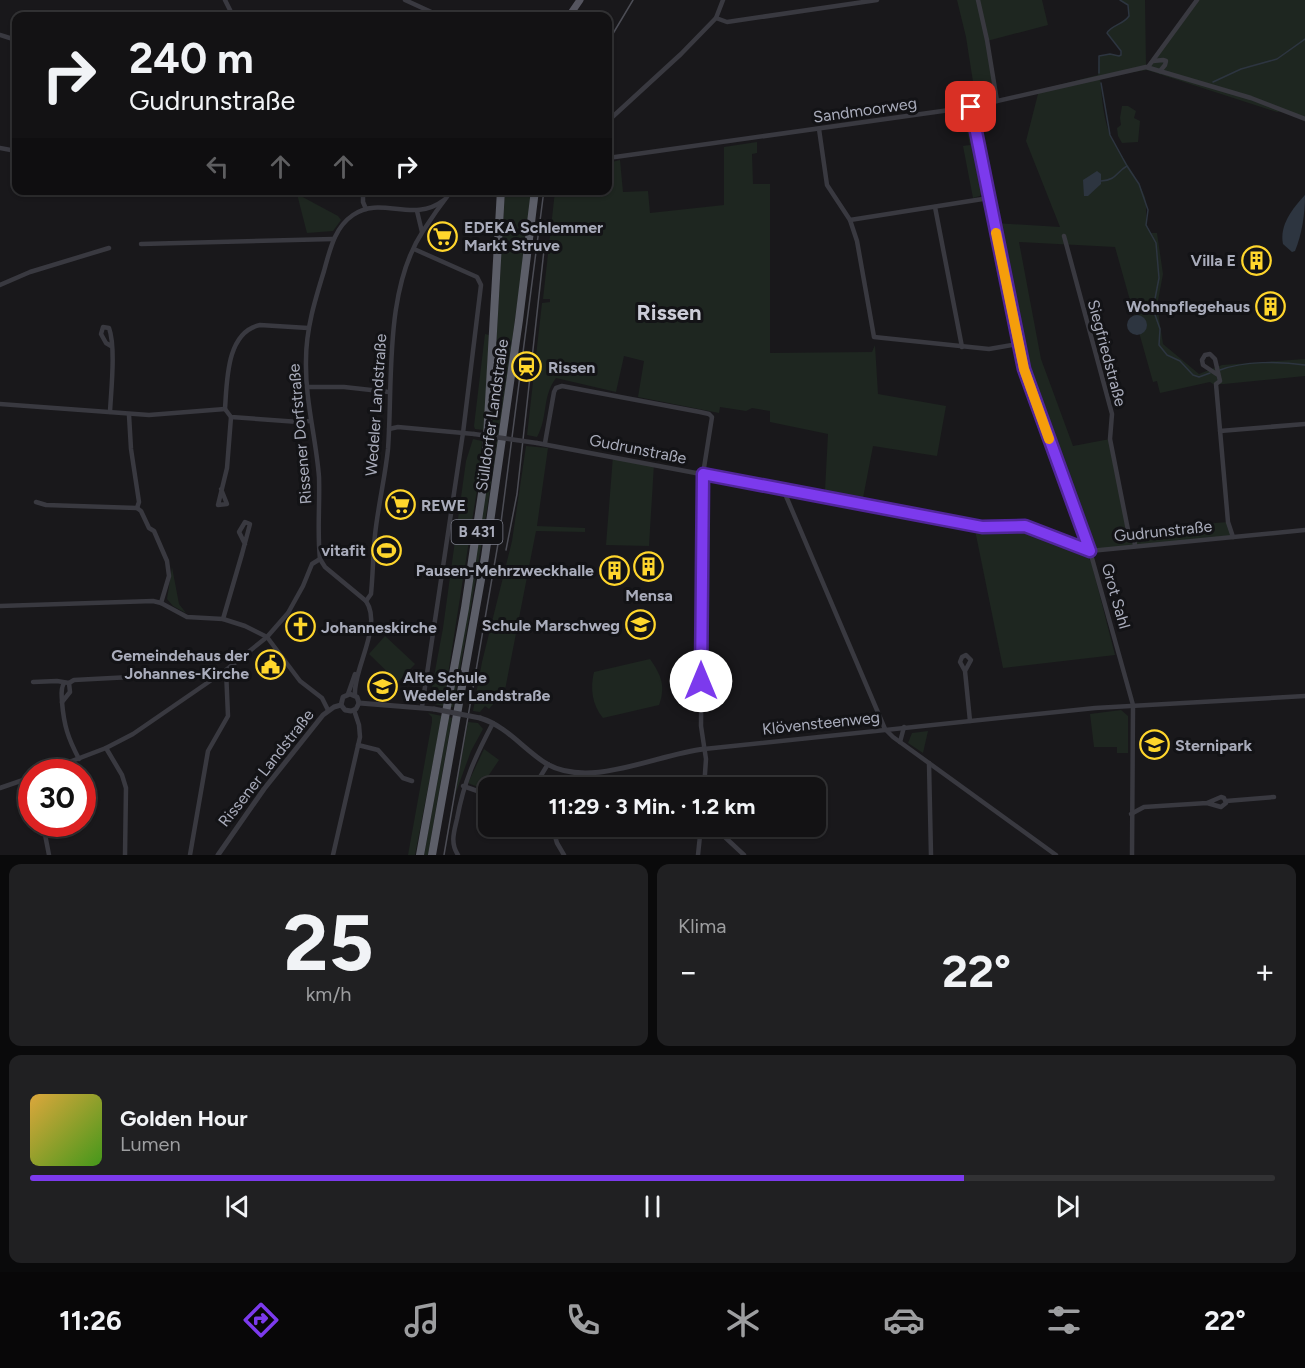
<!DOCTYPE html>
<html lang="de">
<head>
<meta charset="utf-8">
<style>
  body { margin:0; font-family:Figtree,sans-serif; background:#202022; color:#f1f3f6; height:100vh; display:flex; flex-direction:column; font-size:22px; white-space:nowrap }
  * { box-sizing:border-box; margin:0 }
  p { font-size:20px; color:#9d9ea0 }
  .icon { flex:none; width:33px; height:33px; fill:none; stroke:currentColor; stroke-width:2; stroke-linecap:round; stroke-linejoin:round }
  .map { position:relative; height:855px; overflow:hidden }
  .details { display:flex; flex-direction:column; gap:9px; padding:9px; background:#0a0a0b; flex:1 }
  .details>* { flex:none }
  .top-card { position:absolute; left:12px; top:12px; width:600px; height:183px; border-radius:12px; box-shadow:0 2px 4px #0004,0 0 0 2px #323234; background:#131214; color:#f1f3f6; overflow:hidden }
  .speed { position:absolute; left:18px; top:759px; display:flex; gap:12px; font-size:30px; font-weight:700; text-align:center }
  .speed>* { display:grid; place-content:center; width:78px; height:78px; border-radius:50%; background:#131214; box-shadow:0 2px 4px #0004,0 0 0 2px #323234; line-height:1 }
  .speed .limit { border:9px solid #d22; background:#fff; color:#111 }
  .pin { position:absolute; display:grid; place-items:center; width:51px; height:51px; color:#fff; margin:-26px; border-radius:12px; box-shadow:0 3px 9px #0006 }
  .me { position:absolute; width:66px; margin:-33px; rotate:0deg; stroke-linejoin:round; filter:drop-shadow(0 0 4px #0008) }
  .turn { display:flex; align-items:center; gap:21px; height:126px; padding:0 18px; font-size:27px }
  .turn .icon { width:78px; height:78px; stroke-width:2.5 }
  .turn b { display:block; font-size:42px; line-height:51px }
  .lanes { display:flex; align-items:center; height:57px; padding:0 18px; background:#0003; justify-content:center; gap:30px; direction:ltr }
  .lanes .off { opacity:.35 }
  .big { font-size:45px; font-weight:700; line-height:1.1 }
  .details .tile { flex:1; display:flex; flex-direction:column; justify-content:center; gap:9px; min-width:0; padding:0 21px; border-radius:12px; background:#202022 }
  .details .dial { align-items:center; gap:0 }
  .dial b { font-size:78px; line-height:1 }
  .song { display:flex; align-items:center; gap:18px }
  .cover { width:72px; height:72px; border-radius:9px; background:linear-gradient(135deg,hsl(40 70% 55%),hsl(100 70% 35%)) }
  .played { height:6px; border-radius:3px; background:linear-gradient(90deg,#7c3aed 75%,#323234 75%) }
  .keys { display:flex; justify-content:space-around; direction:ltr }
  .heat { display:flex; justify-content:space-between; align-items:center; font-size:33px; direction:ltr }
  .details .tiles { flex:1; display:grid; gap:9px; grid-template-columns:1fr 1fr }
  .tile:last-child { grid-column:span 2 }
  .trip { position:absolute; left:478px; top:777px; width:348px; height:60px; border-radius:12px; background:#131214; box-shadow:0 2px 4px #0004,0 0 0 2px #323234; font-weight:700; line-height:60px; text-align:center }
  .dock { display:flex; height:96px; justify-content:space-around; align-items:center; background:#080708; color:#9d9ea0 }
  .dock .icon { width:42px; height:42px }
  .dock .active { color:#7c3aed }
  .dock b { font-size:27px; color:#f1f3f6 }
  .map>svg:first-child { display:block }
</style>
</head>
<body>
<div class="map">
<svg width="1305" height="855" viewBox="0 0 1305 855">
  <rect width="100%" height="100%" fill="#19181b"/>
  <!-- green -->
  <g fill="#1e2620">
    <polygon points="957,0 1042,0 1048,25 987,41 996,96 976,101 966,37"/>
    <path d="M1120,0H1145L1146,66L1197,0H1305V119L1283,111L1277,112L1147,70L1100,77C1102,97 1103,123 1113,141C1123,159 1138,178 1145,197C1148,209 1143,223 1151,233H1157L1163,274L1157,306L1163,344L1199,374L1222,365L1305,359V376L1224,384H1213L1210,382L1160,393L1157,381L1153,382L1115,247L1019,242L1041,359L1073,446L1110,439L1128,530L1228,522L1233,537L1090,551L1024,369L994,223L1060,227L1026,141L1039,90L1098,75L1099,56L1110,54L1121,56V51L1107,33C1111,25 1123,25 1129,16L1128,5Z"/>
    <polygon points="1122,106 1128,106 1136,111 1134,118 1140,121 1138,142 1122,143 1118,136 1117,128 1121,125 1120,118"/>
    <polygon points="963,113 966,113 969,118 983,191 980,196 973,198 963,146 970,145"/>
    <path d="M757,142V153L752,154L753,184H770V353L872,352L875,345L878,394L946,406L937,456L873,446L863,498L825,491L828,434L770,422V411L752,408L746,411L720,407L719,413L638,397L644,361L624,356L616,392L556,378C542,396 548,418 537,437L527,435L542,303L550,302V299H543L555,191L608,190V163L620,160L623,192L648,191L650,213L724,205V147Z"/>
    <path d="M505,191H532C510,364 485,536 453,707H450L487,474L495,365Z"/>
    <polygon points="297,194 338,216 341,220 333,231 307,233"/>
    <polygon points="485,334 489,335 484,430 475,429 474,426"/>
    <polygon points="473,439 482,441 479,477 443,706 434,704 430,698 443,628 466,461"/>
    <polygon points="526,446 548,448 537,526 585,528 585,532 536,531 505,690 489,709 485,706 480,712 473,711 482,662 512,541"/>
    <polygon points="613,456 654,464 649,546 606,545"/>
    <polygon points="975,530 1023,531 1082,551 1091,561 1115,655 1003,668"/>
    <polygon points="172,567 179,604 186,613 173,606 167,599"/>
    <polygon points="385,636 415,664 398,682 369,654"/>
    <path d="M650,659C661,675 666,686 659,705L603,718C592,705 590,688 594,672Z"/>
    <polygon points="1121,710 1128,716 1128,753 1117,753 1117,747 1094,747 1090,714"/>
    <polygon points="428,713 442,716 415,855 408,855 432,722 432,717"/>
    <polygon points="449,717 452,718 428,855 424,855"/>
    <polygon points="468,722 478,723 483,729 471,751 455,795"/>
    <polygon points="928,731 923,753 908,743 912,733"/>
    <polygon points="484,749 499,760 480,788 468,783"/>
  </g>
  <!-- water -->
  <g fill="#2d3540">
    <polygon points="1097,171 1101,174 1101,184 1088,196 1084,196 1083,180"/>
    <path d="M1305,195C1305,214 1302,234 1295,251L1292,252L1283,244C1279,225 1293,208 1305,195Z"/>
    <circle cx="1137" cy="325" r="10"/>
  </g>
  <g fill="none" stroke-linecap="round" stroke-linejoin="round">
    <!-- stream -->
    <g stroke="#2d3540" stroke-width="1.5">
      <path d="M1099,73V56L1110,54L1119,56L1121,55V51L1107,33C1111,25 1123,25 1129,16L1128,5L1120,0"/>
      <polyline points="1213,82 1241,69 1277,59 1305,39"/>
      <polyline points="1101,83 1110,135 1127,166 1139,184 1148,210 1146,225 1156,243 1159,278 1153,309 1160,329 1159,345 1167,355 1180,361 1193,375 1199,377 1210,373"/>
      <path d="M1101,181C1117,180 1116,172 1127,166"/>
      <path d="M1220,370C1244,361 1280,361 1305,365"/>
    </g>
    <!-- minor -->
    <g stroke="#393940" stroke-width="4.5">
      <polyline points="225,0 233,16"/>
      <polyline points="405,0 440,16"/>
      <polyline points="978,0 987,40 997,101"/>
      <polyline points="716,18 727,22 877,0"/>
      <polyline points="0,35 16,40"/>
      <polyline points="1153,61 1163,60 1166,61 1165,65 1160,71"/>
      <polyline points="1148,67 1197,0"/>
      <polyline points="971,107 1024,369 1090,551 1133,705 1132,855"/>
      <polyline points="608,121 681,54 716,18 723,0"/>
      <polyline points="819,129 827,185 850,220 857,241 874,337 989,349 1018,344"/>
      <polyline points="0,148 16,151"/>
      <polyline points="608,158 971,107 1146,67 1251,98 1305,119"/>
      <polyline points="363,190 363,202 366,209"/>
      <polyline points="935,207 962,347"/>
      <polyline points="417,211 422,232"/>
      <polyline points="850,220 989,198"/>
      <polyline points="1064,236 1112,414 1110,439 1128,530 1134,538 1135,546"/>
      <polyline points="141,244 333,239"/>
      <polyline points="414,249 477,277 481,285 463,433 422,707"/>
      <polyline points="0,285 30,272 109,248"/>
      <polyline points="1218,375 1203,365 1202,360 1205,355 1210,354 1215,359 1220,381 1216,384 1228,522 1233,537"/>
      <polyline points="307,387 344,387 389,392"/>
      <polyline points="0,404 149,415 225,409"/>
      <path d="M225,409C227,382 226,332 260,325L308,328"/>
      <polyline points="225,409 231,417 299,422 310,421"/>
      <path d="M110,412C111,391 116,347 109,328L103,327L101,334L106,343L111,346"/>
      <polyline points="129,415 131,449 139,502 137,508"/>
      <polyline points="389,429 398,427 474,434"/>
      <polyline points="1220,431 1305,424"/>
      <polyline points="537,443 982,527 1025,526 1090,551 1305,530"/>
      <polyline points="545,443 554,392 556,388 562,386 700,412 709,414 712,417 703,474 701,726 706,759 704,788"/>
      <polyline points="221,489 227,504 218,505 227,468 231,417"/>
      <polyline points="783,489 885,729 893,737 1056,855"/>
      <polyline points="36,502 46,505 137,508 141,511 149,528 154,531 167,561 169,576 161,603"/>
      <path d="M320,559C317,532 320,505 319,477C316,438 305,400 306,360C306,329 315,300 324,271C330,250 334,228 353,215C381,195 413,224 444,200"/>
      <path d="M320,559L325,567L366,601C383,626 353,669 355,695"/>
      <path d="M366,601L371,594C373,574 373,554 375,535C378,506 385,478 388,449C393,381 384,290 423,231C432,217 442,203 452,190"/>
      <polyline points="0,606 153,601 161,603 187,617 223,619 245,626 267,637 300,681 322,698 328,710"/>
      <polyline points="223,619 242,554 250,524 245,522 239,532 245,544"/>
      <polyline points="965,671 971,660 966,655 962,657 960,662 965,671 970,721"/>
      <polyline points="33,682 57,681 69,683 70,692 62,702"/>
      <path d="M64,683C60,690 62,695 62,702C64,726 68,738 79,759"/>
      <polyline points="69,683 74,680 131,677"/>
      <polyline points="348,694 355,674"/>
      <polyline points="900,742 904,727"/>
      <polyline points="358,745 378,750 403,778 412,781"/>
      <polyline points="106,748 122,775 126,788 125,855"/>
      <polyline points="704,749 1095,708 1305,696"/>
      <polyline points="929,763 931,855"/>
      <polyline points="43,772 106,748 133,734 226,670 267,637 288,613 303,586 312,564 320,559"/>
      <polyline points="463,786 489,795"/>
      <polyline points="0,788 32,777"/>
      <polyline points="522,788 537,782 548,764"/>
      <polyline points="1226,801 1274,797"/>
      <polyline points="1131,814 1144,807 1207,803 1221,807 1226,803 1224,798 1221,797 1207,803"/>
      <polyline points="43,824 49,855"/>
      <polyline points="552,826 557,843 564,855"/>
      <polyline points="713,826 744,855"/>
      <polyline points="190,855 208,751 228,716 226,670"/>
      <polyline points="333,855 360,737 359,725 354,710"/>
      <path d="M458,855C450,843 454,832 457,819C464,781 475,757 493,723"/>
      <polyline points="698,855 701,826"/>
    </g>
    <!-- tertiary -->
    <g stroke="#393940" stroke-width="5">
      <polyline points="359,703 434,709"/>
      <polyline points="341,705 343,697 350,694 357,697 359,703"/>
      <polyline points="341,705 345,710 351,711 356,709 359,703"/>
      <path d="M480,718C507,726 524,750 547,764C591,789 658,754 704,749"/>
      <polyline points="218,855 264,789 323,715 334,707 341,705"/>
    </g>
    <!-- primary -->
    <polyline stroke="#55555f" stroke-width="7" points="569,16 580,0"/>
    <!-- trunk -->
    <g stroke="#5c5e68" stroke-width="8">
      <polyline points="420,855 465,608 485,473 501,190"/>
      <polyline points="432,855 485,557 519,320 535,190"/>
    </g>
    <!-- tram -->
    <g stroke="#4c4d55" stroke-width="1.5">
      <polyline points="608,42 633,0"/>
      <polyline points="506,550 517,494 545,241"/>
      <polyline points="444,855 499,538 544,190"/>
    </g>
    <!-- minor-bridge -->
    <polyline stroke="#393940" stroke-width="4.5" points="474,434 537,443"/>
    <!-- tertiary-bridge -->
    <polyline stroke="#393940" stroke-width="5" points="434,709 480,718"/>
  </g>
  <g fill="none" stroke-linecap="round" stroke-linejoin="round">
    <defs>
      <polyline id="route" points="701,681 703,474 982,527 1025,526 1090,551 1024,369 971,107"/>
    </defs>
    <!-- route casing -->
    <use href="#route" stroke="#51269a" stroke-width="15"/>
    <!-- route -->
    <use href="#route" stroke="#7c3aed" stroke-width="10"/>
    <!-- slow -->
    <polyline stroke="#f59e0b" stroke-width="10" points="996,233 1024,369 1049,439"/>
  </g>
  <!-- icons -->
  <defs>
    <symbol id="supermarket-ring" viewBox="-11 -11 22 22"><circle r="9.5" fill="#131316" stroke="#ffd62c" stroke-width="1.5"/><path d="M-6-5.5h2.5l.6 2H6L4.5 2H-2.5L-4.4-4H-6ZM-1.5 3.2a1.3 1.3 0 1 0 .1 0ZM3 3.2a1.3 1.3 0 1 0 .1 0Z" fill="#ffd62c"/></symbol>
    <symbol id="building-ring" viewBox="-11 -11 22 22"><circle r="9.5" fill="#131316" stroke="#ffd62c" stroke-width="1.5"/><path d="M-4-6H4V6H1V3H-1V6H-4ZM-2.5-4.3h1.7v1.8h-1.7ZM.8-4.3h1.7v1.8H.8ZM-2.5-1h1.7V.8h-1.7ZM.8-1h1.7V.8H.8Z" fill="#ffd62c"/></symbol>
    <symbol id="station-ring" viewBox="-11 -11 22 22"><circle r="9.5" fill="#131316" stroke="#ffd62c" stroke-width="1.5"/><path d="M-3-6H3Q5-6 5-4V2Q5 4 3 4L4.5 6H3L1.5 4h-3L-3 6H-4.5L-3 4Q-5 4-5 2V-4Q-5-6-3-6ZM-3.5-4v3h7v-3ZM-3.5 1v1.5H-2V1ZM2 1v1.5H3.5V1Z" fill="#ffd62c"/></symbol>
    <symbol id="stadium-ring" viewBox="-11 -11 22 22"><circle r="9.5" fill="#131316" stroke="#ffd62c" stroke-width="1.5"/><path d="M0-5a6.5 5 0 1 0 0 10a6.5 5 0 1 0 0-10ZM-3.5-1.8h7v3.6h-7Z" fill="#ffd62c"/></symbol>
    <symbol id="school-ring" viewBox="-11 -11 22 22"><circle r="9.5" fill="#131316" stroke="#ffd62c" stroke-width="1.5"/><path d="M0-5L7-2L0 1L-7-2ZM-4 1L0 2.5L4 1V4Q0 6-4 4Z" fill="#ffd62c"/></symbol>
    <symbol id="church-ring" viewBox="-11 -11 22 22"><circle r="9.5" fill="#131316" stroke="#ffd62c" stroke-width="1.5"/><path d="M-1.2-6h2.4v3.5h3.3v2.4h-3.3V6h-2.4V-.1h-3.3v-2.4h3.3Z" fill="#ffd62c"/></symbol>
    <symbol id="civic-ring" viewBox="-11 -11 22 22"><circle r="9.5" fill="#131316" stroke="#ffd62c" stroke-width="1.5"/><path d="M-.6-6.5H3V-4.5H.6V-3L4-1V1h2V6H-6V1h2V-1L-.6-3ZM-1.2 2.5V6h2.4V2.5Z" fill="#ffd62c"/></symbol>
  </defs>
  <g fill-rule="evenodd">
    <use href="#supermarket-ring" x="426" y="220" width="33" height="33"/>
    <use href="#building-ring" x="1240" y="244" width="33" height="33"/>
    <use href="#building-ring" x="1254" y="290" width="33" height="33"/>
    <use href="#station-ring" x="510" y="350" width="33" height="33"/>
    <use href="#supermarket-ring" x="384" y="488" width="33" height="33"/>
    <use href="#stadium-ring" x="370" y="534" width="33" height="33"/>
    <use href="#building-ring" x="632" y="550" width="33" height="33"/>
    <use href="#building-ring" x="598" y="554" width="33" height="33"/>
    <use href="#school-ring" x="624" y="608" width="33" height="33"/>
    <use href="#church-ring" x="284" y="610" width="33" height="33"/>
    <use href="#civic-ring" x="254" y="648" width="33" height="33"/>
    <use href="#school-ring" x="366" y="670" width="33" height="33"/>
    <use href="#school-ring" x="1138" y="728" width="33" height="33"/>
  </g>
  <g text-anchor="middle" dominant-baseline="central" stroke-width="6" stroke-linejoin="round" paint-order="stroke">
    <!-- shield labels -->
    <rect fill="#131316" stroke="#7c7e8a" stroke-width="1.5" x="451.5" y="520" width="51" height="24" rx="4.5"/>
    <g font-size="15" font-weight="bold" fill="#a9acbb">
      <text x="477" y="532">B 431</text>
    </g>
    <!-- street labels -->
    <g font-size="16" fill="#a9acbb" stroke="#131316">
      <text transform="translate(865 110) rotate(-8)">Sandmoorweg</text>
      <text transform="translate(1107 353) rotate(75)">Siegfriedstraße</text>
      <text transform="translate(376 405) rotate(-86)">Wedeler Landstraße</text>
      <text transform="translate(492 415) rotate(-82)">Sülldorfer Landstraße</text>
      <text transform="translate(300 434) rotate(-95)">Rissener Dorfstraße</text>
      <text transform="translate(638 449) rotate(11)">Gudrunstraße</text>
      <text transform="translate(1163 531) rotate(-6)">Gudrunstraße</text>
      <text transform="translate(1116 596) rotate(74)">Grot Sahl</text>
      <text transform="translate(821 723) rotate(-6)">Klövensteenweg</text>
      <text transform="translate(266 768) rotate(-52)">Rissener Landstraße</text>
    </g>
    <!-- poi labels -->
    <g font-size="16" font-weight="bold" fill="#a9acbb" stroke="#131316" text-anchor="start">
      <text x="464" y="227">EDEKA Schlemmer<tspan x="464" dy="18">Markt Struve</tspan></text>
      <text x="1236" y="260" text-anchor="end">Villa E</text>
      <text x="1250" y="306" text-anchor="end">Wohnpflegehaus</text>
      <text x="548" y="367">Rissen</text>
      <text x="421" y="505">REWE</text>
      <text x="366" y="550" text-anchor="end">vitafit</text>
      <text x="594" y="570" text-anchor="end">Pausen-Mehrzweckhalle</text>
      <text x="649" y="595" text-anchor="middle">Mensa</text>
      <text x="620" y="625" text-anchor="end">Schule Marschweg</text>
      <text x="321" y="627">Johanneskirche</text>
      <text x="249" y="655" text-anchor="end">Gemeindehaus der<tspan x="249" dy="18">Johannes-Kirche</tspan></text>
      <text x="403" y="677">Alte Schule<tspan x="403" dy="18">Wedeler Landstraße</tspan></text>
      <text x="1175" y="745">Sternipark</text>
    </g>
    <!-- district labels -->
    <g font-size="22" font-weight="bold" fill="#cbccd7" stroke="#131316">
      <text x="669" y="312">Rissen</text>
    </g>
  </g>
</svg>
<div class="speed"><div class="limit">30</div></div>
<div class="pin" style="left:971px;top:107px;background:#d93025"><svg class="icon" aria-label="arrive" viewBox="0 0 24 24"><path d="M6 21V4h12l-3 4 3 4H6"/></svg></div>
<svg class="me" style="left:701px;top:681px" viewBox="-20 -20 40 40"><circle r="19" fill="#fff"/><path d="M0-13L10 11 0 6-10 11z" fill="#7c3aed"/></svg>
<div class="trip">11:29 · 3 Min. · 1.2 km</div>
<div class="top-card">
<div class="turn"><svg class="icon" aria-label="right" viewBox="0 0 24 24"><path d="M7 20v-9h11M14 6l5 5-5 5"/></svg><div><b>240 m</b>Gudrunstraße</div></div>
<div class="lanes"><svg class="icon off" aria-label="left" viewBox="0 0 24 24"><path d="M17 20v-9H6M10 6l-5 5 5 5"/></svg><svg class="icon off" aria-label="ahead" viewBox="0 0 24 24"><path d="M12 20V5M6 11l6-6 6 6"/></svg><svg class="icon off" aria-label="ahead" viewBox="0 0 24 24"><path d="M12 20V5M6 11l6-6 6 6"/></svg><svg class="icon" aria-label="right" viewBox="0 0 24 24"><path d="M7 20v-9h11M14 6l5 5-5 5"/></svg></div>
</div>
</div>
<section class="details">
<div class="tiles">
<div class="tile dial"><b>25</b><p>km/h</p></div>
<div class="tile"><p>Klima</p>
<div class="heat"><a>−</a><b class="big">22°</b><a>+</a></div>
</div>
<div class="tile">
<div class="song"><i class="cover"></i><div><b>Golden Hour</b><p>Lumen</p></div></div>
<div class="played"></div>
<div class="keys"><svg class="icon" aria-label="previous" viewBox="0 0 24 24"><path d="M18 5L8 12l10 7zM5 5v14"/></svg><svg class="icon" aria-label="pause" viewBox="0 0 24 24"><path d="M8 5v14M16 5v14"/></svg><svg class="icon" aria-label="next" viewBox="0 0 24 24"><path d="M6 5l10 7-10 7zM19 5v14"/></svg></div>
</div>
</div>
</section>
<nav class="dock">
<b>11:26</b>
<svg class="icon active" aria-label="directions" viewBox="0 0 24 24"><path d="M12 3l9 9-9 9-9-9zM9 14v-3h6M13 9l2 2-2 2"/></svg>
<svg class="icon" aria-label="music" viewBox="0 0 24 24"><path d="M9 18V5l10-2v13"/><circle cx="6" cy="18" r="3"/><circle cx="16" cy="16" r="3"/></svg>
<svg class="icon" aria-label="phone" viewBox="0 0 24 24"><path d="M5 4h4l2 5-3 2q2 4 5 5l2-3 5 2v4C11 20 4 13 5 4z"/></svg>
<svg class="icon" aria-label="climate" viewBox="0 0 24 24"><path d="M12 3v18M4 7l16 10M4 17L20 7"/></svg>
<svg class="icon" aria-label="car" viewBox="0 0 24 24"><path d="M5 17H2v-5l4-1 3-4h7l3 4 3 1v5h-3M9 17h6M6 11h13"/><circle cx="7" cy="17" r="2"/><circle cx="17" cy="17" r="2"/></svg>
<svg class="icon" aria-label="filters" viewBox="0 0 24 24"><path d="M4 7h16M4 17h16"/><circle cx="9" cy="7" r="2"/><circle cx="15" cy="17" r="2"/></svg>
<b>22°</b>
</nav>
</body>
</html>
